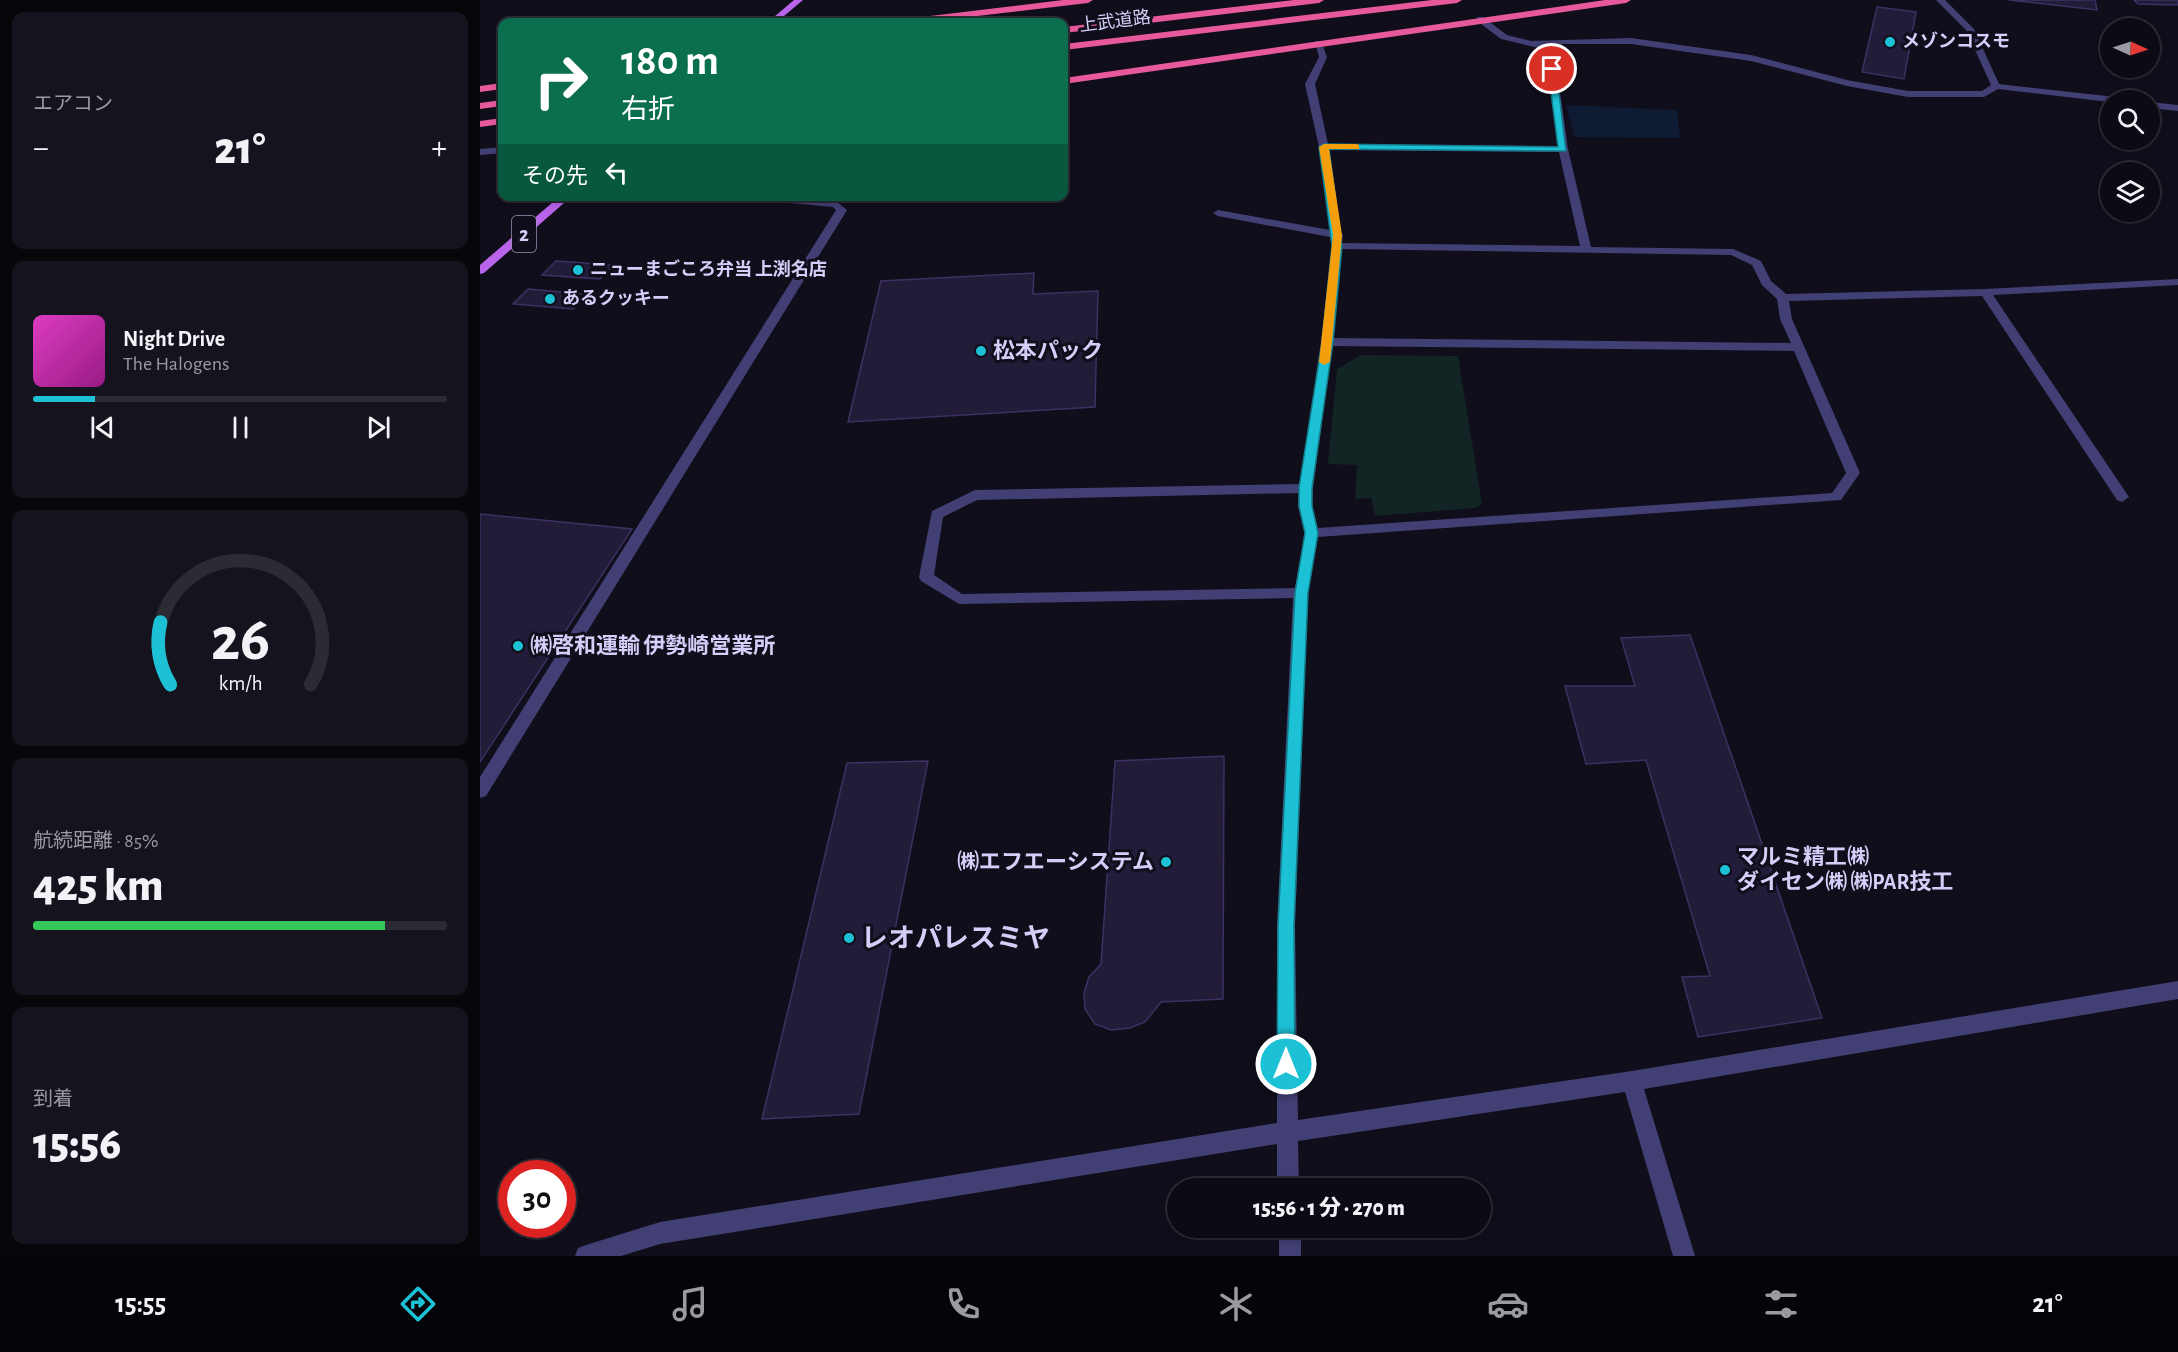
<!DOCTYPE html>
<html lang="ja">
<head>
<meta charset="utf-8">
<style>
  body { margin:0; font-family:"Alegreya Sans","Noto Sans JP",sans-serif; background:#15131d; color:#f1f3f6; height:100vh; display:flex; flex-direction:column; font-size:22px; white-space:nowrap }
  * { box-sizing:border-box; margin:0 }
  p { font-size:20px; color:#9a9aa0 }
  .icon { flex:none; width:33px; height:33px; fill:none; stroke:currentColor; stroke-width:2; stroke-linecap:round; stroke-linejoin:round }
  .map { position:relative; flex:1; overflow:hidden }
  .drawer { display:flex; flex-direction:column; gap:12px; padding:12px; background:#07060b; width:480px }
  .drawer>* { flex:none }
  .banner { position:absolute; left:18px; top:18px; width:570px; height:183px; border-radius:12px; box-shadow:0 3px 9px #0003,0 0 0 2px #2c2b34; background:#0b6e4f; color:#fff; overflow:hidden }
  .needle { width:39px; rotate:93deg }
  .controls { position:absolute; left:1620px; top:18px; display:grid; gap:12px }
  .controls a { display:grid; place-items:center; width:60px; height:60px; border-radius:50%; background:#0c0a14; box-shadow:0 3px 9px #0003,0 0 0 2px #2c2b34; font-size:30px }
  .speed { position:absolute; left:18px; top:1160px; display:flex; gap:12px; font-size:30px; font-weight:700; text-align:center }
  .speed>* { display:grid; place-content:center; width:78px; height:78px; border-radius:50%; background:#0c0a14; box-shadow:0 3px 9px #0003,0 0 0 2px #2c2b34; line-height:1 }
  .speed .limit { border:9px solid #d22; background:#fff; color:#111 }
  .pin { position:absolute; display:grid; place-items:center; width:51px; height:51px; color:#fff; margin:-26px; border:3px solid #fff; border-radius:50%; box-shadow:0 2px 6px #0007 }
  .me { position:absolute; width:66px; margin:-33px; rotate:0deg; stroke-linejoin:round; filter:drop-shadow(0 0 4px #0008) }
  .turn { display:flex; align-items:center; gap:21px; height:126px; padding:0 24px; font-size:27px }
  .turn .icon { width:78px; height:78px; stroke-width:2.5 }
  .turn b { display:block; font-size:42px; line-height:51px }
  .then { display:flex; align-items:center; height:57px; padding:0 24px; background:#0003; gap:12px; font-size:22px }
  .big { font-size:45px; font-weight:800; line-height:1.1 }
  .drawer .tile { flex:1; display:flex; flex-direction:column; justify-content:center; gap:9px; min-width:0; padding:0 21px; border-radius:12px; background:#15131d }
  .drawer .dial { align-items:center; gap:0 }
  .dial svg { height:156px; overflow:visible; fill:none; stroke:#2c2b34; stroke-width:7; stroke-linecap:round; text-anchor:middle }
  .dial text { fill:#f1f3f6; stroke:none }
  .song { display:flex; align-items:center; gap:18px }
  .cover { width:72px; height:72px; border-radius:9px; background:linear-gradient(135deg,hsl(310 70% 55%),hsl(310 70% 35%)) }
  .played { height:6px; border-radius:3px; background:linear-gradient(90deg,#1dc1d6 15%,#2c2b34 15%) }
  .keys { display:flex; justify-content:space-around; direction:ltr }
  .heat { display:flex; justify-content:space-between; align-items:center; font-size:33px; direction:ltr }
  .charge { height:9px; border-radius:4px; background:linear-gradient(90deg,#34c759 85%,#2c2b34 0) }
  .trip { position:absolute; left:687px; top:1178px; width:324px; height:60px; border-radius:30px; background:#0c0a14; box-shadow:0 3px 9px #0003,0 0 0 2px #2c2b34; font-weight:800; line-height:60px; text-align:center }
  .menu { display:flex; height:96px; justify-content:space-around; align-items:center; background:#050408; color:#9a9aa0 }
  .menu .icon { width:42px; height:42px }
  .menu .on { color:#1dc1d6 }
  .menu b { font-size:27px; color:#f1f3f6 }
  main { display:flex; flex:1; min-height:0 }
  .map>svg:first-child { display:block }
</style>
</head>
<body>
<main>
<section class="drawer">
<div class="tile"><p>エアコン</p>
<div class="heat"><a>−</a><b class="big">21°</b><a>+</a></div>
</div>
<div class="tile">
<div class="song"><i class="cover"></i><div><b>Night Drive</b><p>The Halogens</p></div></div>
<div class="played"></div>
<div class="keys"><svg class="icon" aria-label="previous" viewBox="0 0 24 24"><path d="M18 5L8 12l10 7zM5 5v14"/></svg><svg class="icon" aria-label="pause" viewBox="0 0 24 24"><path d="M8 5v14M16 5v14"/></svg><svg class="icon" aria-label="next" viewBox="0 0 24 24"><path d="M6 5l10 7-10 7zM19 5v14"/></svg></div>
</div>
<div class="tile dial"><svg viewBox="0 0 100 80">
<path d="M14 69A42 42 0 1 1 86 69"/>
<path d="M14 69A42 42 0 0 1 9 37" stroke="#1dc1d6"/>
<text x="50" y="56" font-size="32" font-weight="700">26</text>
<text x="50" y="72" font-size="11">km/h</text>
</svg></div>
<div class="tile"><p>航続距離 · 85%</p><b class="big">425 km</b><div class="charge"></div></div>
<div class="tile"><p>到着</p><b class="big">15:56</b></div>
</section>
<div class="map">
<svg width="1698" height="1256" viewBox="0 0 1698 1256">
  <rect width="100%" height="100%" fill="#100e1b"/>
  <!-- green -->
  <polygon fill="#122424" points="881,355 978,356 1002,504 996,508 895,516 891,498 875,499 877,465 848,464 857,369"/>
  <!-- water -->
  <polygon fill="#0e1b33" points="1086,105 1197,110 1200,138 1094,137"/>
  <!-- building -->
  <g fill="#221c39" stroke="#3c3162" stroke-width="1.5">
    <polygon points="1529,0 1615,0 1617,10"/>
    <polygon points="1654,0 1698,0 1698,5 1658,4"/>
    <polygon points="1397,7 1436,12 1424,79 1382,72"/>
    <polygon points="76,261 133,265 120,279 62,275"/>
    <polygon points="554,273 553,294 618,291 615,407 368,422 401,281"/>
    <polygon points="48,289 106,294 93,309 33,304"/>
    <polygon points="0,514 152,529 0,762"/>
    <polygon points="1210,635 1342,1018 1218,1037 1202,977 1230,976 1166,760 1106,764 1085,686 1155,686 1141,638"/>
    <polygon points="744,756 743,999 681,1002 665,1022 650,1028 631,1030 615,1024 605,1009 604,993 609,977 621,964 635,761"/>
    <polygon points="448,761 379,1114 282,1119 367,763"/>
  </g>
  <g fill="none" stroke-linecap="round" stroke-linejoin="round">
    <!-- street -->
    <g fill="#413f74" fill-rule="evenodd">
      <path d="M1456,0H1465L1494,29L1519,84L1636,97L1641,100L1630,102L1518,89L1504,97H1428L1367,86L1271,61L1151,44H1066L1074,49L1088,149L1111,247L1253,249L1281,261L1291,281L1306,294L1505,289L1698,279V285L1513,295L1649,497L1642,502L1637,500L1502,296L1309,301L1312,319L1380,473L1361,500L838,537L828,593L815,925L818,1120L1152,1071L1698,981V999L1164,1089L1215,1256H1193L1145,1092L818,1141L819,1188H797V1144L180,1244L141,1256H95L98,1248L106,1245L180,1222L797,1123V925L813,598L479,604L441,581L439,577L452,511L495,490L820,484L841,342L852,246L850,237L738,216L733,213L738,210L850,230L839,147L825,84L839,57L835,41H841L847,57L835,84L848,144L1078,146L1066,50L1021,39L997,21V17H1003L1027,35L1051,41L1151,38L1271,55L1367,80L1428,91H1502L1511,85L1486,30ZM849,150L1079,152L1100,246L862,243L863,235L861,232ZM862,249L1251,255L1272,265L1282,285L1297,299L1300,319L1311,343L853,338ZM852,346L1314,351L1366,473L1352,493L838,528L832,506L833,488ZM819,493L818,506L825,533L815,588L482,594L454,575L463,517L497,500Z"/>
      <polygon points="1670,102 1698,105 1698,111 1670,108"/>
      <polygon points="22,147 22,153 0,155 0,149"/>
      <polygon points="262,196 307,196 356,201 367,210 6,796 0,798 0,777 356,210 353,207 267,199"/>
      <rect x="799" y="1227" width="22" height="29"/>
    </g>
    <!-- primary -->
    <g fill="#b964ea" fill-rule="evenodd">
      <polygon points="314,0 323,0 297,22 288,22"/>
      <polygon points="80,196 92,196 4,273 0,274 0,265"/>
    </g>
    <!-- highway -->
    <g fill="#e8599c" fill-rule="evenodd">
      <polygon points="583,0 613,0 608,3 446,22 420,22 425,19"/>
      <polygon points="814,0 844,0 839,3 584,33 584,27"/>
      <polygon points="952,0 982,0 977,3 584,50 584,44"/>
      <polygon points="1125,0 1151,0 1146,3 584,84 584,78"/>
      <polygon points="22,83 22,89 0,92 0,86"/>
      <polygon points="22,100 22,106 0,109 0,103"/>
      <polygon points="22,118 22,124 0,127 0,121"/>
    </g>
  </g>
  <!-- route -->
  <polygon fill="#1dc1d6" stroke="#137d8b" stroke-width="1.5" points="1072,67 1076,69 1086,151 849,149 862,246 853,342 832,488 832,506 838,533 828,593 814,925 815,1064 813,1070 806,1072 800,1070 797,1064 798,925 815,593 825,533 819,506 819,488 842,342 852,246 839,147 844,144 1078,147 1068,69"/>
  <!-- slow -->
  <polygon fill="#f59e0b" points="876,144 879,145 879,149 849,149 862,235 850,362 844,365 839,362 853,235 839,147 844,144"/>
  <!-- markers -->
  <g fill="#1dc1d6" stroke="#100e1b" stroke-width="2">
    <circle cx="1410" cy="42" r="6"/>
    <circle cx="98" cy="270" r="6"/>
    <circle cx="70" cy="299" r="6"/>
    <circle cx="501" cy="351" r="6"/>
    <circle cx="38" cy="646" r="6"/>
    <circle cx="686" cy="862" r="6"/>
    <circle cx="1245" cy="870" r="6"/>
    <circle cx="369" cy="938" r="6"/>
  </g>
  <g text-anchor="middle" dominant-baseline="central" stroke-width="6" stroke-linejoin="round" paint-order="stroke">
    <!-- far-street labels -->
    <g font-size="18" fill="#d4cef8" stroke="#100e1b">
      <text transform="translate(635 22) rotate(-7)">上武道路</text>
    </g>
    <!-- far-poi labels -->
    <g font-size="18" font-weight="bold" fill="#d4cef8" stroke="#100e1b" text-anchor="start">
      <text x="1422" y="42">メゾンコスモ</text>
      <text x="110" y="270">ニューまごころ弁当 上渕名店</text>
      <text x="82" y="299">あるクッキー</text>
    </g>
    <!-- shield labels -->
    <rect fill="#100e1b" stroke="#9994b6" stroke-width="1.5" x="32" y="216" width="24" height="36" rx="4.5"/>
    <g font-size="21" font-weight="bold" fill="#d4cef8">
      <text x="44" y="234">2</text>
    </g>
    <!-- poi labels -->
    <g font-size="22" font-weight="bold" fill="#d4cef8" stroke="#100e1b" text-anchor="start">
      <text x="513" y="351">松本パック</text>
      <text x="50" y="646">㈱啓和運輸 伊勢崎営業所</text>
      <text x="1257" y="857">マルミ精工㈱<tspan x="1257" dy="25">ダイセン㈱ ㈱PAR技工</tspan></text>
      <text x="674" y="862" text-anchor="end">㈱エフエーシステム</text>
    </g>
    <!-- near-poi labels -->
    <g font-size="27" font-weight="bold" fill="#d4cef8" stroke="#100e1b" text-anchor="start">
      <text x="381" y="938">レオパレスミヤ</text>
    </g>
  </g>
</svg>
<div class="controls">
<a><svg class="needle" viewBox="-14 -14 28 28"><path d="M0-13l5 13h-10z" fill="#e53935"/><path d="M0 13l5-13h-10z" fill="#9a9aa0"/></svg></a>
<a><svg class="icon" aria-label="search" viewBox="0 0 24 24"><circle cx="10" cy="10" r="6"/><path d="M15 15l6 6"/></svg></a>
<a><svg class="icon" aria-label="layers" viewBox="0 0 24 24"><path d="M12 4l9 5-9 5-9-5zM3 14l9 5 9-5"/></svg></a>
</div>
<div class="speed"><div class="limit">30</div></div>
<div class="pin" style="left:1072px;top:69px;background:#d93025"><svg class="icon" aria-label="arrive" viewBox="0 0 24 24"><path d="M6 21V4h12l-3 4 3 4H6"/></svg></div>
<svg class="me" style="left:806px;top:1064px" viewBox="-20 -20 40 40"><circle r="17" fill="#1dc1d6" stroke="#fff" stroke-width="3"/><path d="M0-11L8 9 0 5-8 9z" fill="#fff"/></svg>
<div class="trip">15:56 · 1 分 · 270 m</div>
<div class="banner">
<div class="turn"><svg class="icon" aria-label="right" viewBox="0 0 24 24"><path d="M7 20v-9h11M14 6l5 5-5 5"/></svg><div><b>180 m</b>右折</div></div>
<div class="then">その先<svg class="icon" aria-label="left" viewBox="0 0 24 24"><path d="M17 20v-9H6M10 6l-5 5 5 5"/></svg></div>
</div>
</div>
</main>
<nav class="menu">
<b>15:55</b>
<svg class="icon on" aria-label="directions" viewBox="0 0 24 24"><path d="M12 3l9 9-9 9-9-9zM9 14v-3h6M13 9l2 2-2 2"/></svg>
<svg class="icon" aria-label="music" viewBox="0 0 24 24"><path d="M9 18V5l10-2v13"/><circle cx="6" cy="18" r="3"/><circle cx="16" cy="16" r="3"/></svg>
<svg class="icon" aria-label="phone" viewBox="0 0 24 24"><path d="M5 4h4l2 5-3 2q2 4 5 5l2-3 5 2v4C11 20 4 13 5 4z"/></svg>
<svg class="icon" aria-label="climate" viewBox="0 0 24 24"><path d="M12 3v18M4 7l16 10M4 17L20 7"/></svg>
<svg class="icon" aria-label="car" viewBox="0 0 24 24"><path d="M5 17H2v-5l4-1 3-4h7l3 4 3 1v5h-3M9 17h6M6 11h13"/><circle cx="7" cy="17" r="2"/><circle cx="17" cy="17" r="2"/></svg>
<svg class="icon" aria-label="filters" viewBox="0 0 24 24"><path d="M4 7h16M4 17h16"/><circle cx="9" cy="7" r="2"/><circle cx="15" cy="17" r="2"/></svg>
<b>21°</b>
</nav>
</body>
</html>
